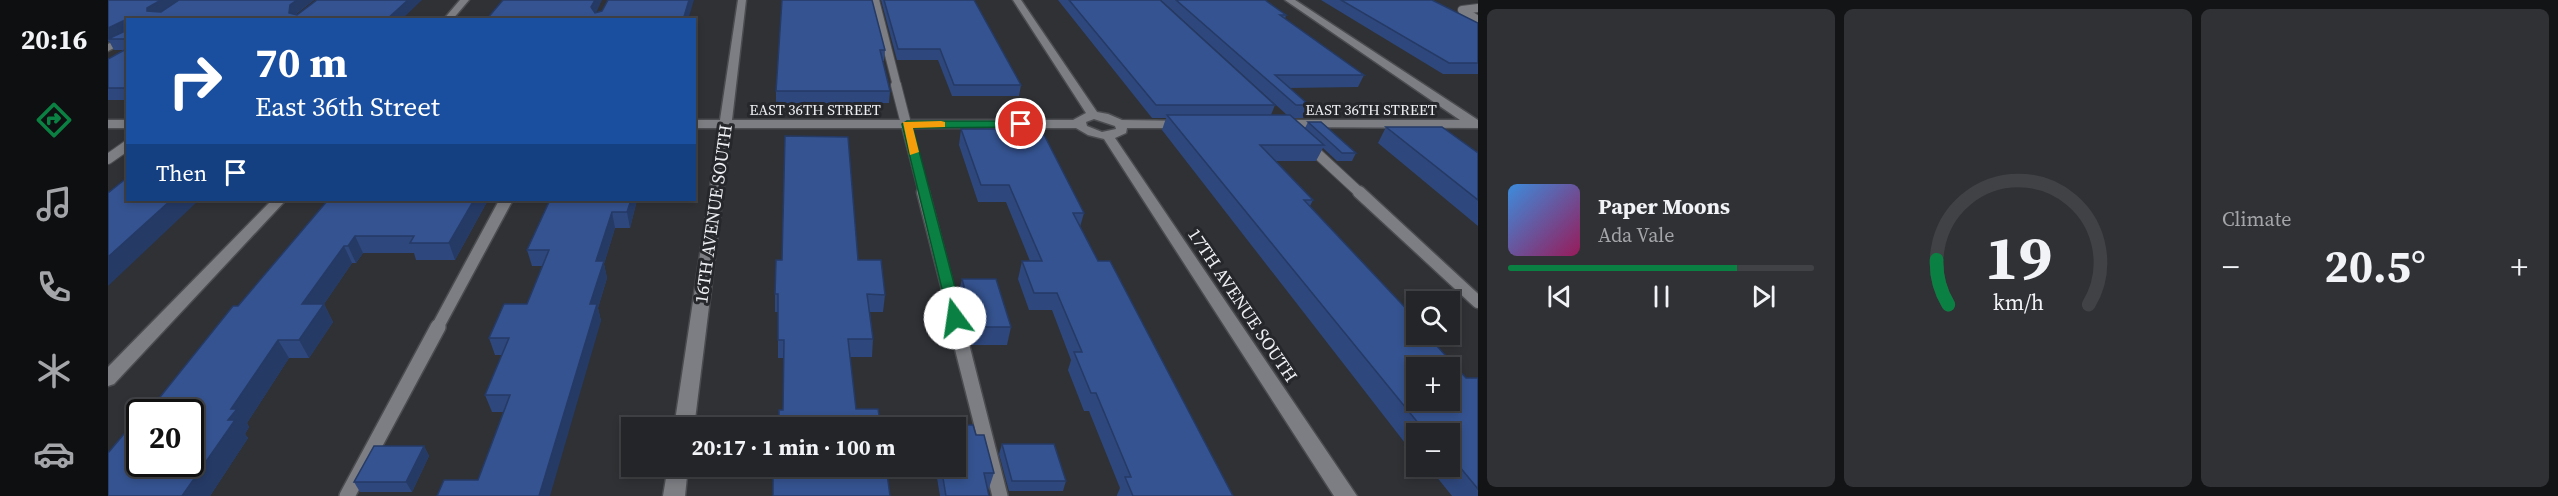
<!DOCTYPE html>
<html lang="en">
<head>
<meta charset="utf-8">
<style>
  body { margin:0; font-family:"Source Serif 4",serif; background:#2f3134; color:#f1f3f6; height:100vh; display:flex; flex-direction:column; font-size:22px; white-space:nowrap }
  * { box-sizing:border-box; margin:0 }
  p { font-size:20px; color:#a3a5a8 }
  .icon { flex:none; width:33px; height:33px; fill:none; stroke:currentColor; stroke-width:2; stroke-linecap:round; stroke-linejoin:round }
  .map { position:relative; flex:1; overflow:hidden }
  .drawer { display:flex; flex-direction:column; gap:9px; padding:9px; background:#131416; width:1080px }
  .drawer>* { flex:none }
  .banner { position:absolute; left:18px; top:18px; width:570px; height:183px; border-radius:0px; box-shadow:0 3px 9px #0003,0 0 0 2px #404245; background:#1a4fa0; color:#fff; overflow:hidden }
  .controls { position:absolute; left:1298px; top:291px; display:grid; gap:12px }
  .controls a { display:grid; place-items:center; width:54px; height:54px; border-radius:0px; background:#232528; box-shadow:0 3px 9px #0003,0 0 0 2px #404245; font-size:30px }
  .speed { position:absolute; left:18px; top:399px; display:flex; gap:12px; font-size:30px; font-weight:700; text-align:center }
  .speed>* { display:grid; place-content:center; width:78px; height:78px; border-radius:50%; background:#232528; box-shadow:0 3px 9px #0003,0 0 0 2px #404245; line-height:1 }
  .speed .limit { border:3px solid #111; border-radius:9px; background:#fff; color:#111 }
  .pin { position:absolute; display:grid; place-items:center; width:51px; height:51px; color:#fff; margin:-26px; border:3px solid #fff; border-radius:50%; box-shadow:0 2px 6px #0007 }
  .me { position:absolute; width:66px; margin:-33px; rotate:346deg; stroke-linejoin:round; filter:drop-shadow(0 0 4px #0008) }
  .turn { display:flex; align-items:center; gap:21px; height:126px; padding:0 30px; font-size:27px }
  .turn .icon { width:78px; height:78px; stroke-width:2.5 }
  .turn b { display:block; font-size:42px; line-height:51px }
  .then { display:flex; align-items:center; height:57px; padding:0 30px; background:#0003; gap:12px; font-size:22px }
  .big { font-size:45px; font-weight:700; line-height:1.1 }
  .drawer .card { flex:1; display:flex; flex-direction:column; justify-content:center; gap:9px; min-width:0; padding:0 21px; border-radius:9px; background:#2f3134 }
  .drawer .dial { align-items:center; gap:0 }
  .dial svg { height:156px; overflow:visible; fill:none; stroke:#404245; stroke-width:7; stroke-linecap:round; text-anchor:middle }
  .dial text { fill:#f1f3f6; stroke:none }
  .song { display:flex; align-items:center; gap:18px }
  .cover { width:72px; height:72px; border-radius:9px; background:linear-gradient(135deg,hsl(210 70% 55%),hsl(330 70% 35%)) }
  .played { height:6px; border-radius:3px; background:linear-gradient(90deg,#0b8043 75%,#404245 75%) }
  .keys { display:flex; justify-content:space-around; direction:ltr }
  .heat { display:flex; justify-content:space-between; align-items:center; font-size:33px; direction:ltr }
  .drawer .tiles { flex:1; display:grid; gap:9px; grid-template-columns:repeat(3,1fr) }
  .trip { position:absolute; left:513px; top:417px; width:345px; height:60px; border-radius:0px; background:#232528; box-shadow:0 3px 9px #0003,0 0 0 2px #404245; font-weight:700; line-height:60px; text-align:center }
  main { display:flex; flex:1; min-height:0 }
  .menu { display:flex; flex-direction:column; width:108px; justify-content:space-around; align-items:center; background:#0e0f10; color:#a3a5a8 }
  .menu .icon { width:42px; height:42px }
  .menu .current { color:#0b8043 }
  .menu b { font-size:27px; color:#f1f3f6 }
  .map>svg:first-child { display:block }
</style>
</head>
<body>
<main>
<nav class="menu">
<b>20:16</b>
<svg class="icon current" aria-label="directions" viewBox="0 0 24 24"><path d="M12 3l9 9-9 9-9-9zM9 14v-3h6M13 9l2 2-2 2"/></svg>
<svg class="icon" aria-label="music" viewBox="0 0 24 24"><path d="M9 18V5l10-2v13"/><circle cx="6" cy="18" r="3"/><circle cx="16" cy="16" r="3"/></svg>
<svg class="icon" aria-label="phone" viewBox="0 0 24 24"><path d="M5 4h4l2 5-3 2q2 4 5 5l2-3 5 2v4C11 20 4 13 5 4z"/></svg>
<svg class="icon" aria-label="climate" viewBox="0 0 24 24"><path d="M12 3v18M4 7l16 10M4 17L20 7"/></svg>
<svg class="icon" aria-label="car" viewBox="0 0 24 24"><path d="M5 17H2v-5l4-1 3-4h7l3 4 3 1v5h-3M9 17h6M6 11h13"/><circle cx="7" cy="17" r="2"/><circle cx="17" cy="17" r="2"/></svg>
</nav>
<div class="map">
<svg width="1370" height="496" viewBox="0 0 1370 496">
  <rect width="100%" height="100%" fill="#2f3135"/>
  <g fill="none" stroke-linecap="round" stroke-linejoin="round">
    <defs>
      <g id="service-far3">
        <polyline points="767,0 789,86"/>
        <polyline points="1370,8 1354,10 1370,20"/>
      </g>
      <g id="service-far2">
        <polyline points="788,85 816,194"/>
        <polyline points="1200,145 1253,194"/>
        <polyline points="0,159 20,145"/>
      </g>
      <g id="service-far1">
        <polyline points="815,192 850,328"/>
        <polyline points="1251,192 1370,302"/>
        <polyline points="329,328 398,200"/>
      </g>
      <g id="service">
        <polyline points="849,327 892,496"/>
        <polyline points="239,496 330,327"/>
      </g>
      <g id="minor">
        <path d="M630,0H638L624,120H965L978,113L905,0H913L989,112L1000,114L1014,120L1079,121L1081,124L1075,128H1019L1018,133L1007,138L1249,496H1226L996,139L980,135L968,128H623L586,428H566L611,128H586V120H612ZM986,119L1007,126L1008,129L994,132L979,126L978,122Z"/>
        <polygon points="1177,0 1187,0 1370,120 1370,128 1167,127 1165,124 1171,120 1352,120"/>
        <polygon points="20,34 20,41 0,51 0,44"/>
        <rect x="0" y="120" width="20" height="8"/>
        <polygon points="560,466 580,466 577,496 555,496"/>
      </g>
      <g id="tertiary">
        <polygon points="352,0 361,0 344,20 335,20"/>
        <polygon points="164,200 178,200 6,384 0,386 0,367"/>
      </g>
    </defs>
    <!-- service-far3 casing -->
    <use href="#service-far3" stroke="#4b4c50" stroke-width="10"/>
    <!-- service-far2 casing -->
    <use href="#service-far2" stroke="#4b4c50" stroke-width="12"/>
    <!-- service-far1 casing -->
    <use href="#service-far1" stroke="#4b4c50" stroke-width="15"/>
    <!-- service casing -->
    <use href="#service" stroke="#4b4c50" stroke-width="18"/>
    <!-- minor casing -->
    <use href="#minor" stroke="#4b4c50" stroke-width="3"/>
    <!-- tertiary casing -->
    <use href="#tertiary" stroke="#4b4c50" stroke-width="3"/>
    <!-- service-far3 -->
    <use href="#service-far3" stroke="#7c7e83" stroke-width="8"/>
    <!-- service-far2 -->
    <use href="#service-far2" stroke="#7c7e83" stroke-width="10"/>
    <!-- service-far1 -->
    <use href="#service-far1" stroke="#7c7e83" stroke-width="12"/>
    <!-- service -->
    <use href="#service" stroke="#7c7e83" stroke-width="15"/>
    <!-- minor -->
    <use href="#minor" fill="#7c7e83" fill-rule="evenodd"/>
    <!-- tertiary -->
    <use href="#tertiary" fill="#7c7e83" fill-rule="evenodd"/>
  </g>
  <!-- wall -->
  <g fill="#2e477c">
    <polygon points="0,0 206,0 188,14 293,20 20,20 20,100 0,100 0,59 15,50 6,50 1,41 0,42"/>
    <polygon points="674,0 777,50 776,61 775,61 782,91 781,103 668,103 668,91"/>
    <polygon points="773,0 866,0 913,85 911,96 844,96 830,60 789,60"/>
    <polygon points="950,0 1052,0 1167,105 1163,115 1179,115 1053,0 1157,0 1178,15 1177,19 1256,75 1250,87 1181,88 1201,105 1195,118 1185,118 1197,128 1200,122 1248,153 1244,161 1229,161 1215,148 1208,161 1168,161 1205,200 1202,206 1306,317 1304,320 1358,378 1370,378 1370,496 1344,496 1320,466 1341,466 1341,434 1308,434 1308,451 1301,443 1297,443 1054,130 1058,118 1044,118"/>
    <polygon points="1213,0 1324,0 1370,23 1370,74 1335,74"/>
    <polygon points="1278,127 1370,153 1370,226 1270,143"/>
    <polygon points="853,129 976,213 972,227 990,261 1125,496 1009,496 1009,495 1012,488 981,411 976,411 960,370 963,360 944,310 921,310 910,279 914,261 922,261 898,202 870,202 851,145"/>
    <polygon points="220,200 380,200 347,260 308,260 306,253 255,253 248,263 244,263 216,304 225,322 201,358 181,358 139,423 141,427 137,434 140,438 102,496 0,496 32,464 130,306"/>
    <polygon points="529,200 522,228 507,228 496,264 499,278 490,308 493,321 370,480 396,412 384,412 377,395 394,355 387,355 381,338 419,304 435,266 424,266 419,250"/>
    <polygon points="750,260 777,295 775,312 762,312 765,339 764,357 742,357 671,422 675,410 676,358 670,358 670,312 667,312 667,294"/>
    <polygon points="854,279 903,327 899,345 864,345 850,296"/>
    <polygon points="826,425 865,425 868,435 876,435 886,473 880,491 881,496 832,496 827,466 848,466 848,428 826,428"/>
    <polygon points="894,444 958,481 955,491 901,491 891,454"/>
    <polygon points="316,446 321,456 304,492 252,492 246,482"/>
  </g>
  <!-- shaded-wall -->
  <g fill="#253a65">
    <polygon points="53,0 74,0 45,18 39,11 39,8"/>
    <polygon points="189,0 206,0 186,15 181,13 182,5"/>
    <polygon points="300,0 314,0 293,20 278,20"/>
    <polygon points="487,0 494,0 485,20 483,7"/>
    <polygon points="581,0 586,0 580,20 575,20"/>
    <polygon points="15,21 20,30 0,39 0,28"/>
    <polygon points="63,200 91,200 0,286 0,257"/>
    <polygon points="366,200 380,200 347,260 341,243"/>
    <polygon points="523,200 529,200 522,228 519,212"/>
    <polygon points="504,212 507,228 496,264 499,278 490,308 493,321 442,496 431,496 482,304 488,261"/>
    <polygon points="247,236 255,253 248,263 240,246"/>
    <polygon points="236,246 244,263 216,304 225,322 201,358 191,340 194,304"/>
    <polygon points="170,340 181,358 139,423 141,427 137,434 140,438 102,496 74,496 120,420 123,409"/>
    <polygon points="316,446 321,456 304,492 298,482"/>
  </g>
  <!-- building -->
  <g fill="#355390" stroke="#253a65" stroke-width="1.5" fill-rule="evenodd">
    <polygon points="0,0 53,0 39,8 39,11 53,12 71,0 189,0 182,5 181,13 189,15 209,0 300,0 278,20 20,20 20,39 0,39 15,32 15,21 0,28"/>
    <polygon points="395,0 487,0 483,7 487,13 494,11 500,0 581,0 575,20 378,20"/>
    <polygon points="674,0 764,0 777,50 772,50 782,91 668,91"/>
    <polygon points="776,0 866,0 913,85 846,85 832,49 790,49"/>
    <polygon points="961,0 1052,0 1167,105 1048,105"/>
    <polygon points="1068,0 1157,0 1178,15 1172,15 1256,75 1167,75 1201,105 1188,105"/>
    <polygon points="1233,0 1324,0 1370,23 1370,63 1341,63"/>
    <polygon points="20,48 20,88 0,88 0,59"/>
    <path d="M1059,115H1182L1216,145H1152L1205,200H1196L1306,317H1301L1308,324V334H1318L1358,378H1370V489L1341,454V434H1323L1316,424H1311ZM1308,368H1341V400H1308Z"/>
    <polygon points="1200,122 1213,122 1248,153 1234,153"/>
    <polygon points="1278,127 1334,127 1370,153 1370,200"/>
    <polygon points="853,129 933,129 976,213 965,213 990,261 1002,261 1125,496 1025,496 1017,477 1023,477 988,393 983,393 966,352 974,352 949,293 926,293 914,261 934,261 901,185 873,185"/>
    <polygon points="677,136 740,137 750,260 773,260 777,295 759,294 765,339 740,339 748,409 770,409 773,428 665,428 665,422 671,422 671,410 675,410 676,340 670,340 670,294 667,294 668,260 674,260"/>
    <polygon points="20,177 20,200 63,200 0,257 0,193"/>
    <polygon points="220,200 366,200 341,243 302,243 306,236 247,236 240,246 236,246 194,304 216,304 191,340 170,340 123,409 129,409 120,420 127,420 74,496 0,496 0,453 26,422 32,422 32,464 82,464 82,412 40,412 125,306 130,306"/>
    <polygon points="442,200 523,200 519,212 504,212 488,261 496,261 482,304 489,304 431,496 329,496 336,480 370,480 402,395 377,395 401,338 381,338 396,304 419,304 441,250 419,250"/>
    <polygon points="854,279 888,279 903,327 867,327"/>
    <polygon points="826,425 865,425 868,435 876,435 886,473 876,473 881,496 838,496 833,466 848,466 848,428 827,428"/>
    <polygon points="894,444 946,444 958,481 904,481"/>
    <polygon points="266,446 316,446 298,482 246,482"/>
    <polygon points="665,466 778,466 782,496 665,496"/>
  </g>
  <!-- route -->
  <polygon fill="#0b8043" stroke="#07532c" stroke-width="1.5" points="913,121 917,122 917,127 805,128 855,318 853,322 842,322 794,124 799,121"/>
  <!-- slow -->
  <polygon fill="#f59e0b" points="833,121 837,122 837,127 805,128 811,152 802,155 795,122"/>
  <g text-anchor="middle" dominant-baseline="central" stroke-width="6" stroke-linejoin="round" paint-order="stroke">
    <!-- far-street labels -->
    <g font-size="15" fill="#eeeff2" stroke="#25272b">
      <text x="707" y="109">EAST 36TH STREET</text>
      <text x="1263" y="109">EAST 36TH STREET</text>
    </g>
    <!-- street labels -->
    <g font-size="18" fill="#eeeff2" stroke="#25272b">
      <text transform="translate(605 214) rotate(-82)">16TH AVENUE SOUTH</text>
      <text transform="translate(1135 305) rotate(56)">17TH AVENUE SOUTH</text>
    </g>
  </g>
</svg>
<div class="controls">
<a><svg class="icon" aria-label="search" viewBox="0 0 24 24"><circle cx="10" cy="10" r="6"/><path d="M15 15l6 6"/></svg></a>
<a>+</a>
<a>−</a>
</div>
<div class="speed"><div class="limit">20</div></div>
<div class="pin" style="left:913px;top:124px;background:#d93025"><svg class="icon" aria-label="arrive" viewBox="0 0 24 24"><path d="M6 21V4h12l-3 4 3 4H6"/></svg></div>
<svg class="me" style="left:847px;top:318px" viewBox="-20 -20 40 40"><circle r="19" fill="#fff"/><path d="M0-13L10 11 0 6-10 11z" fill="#0b8043"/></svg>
<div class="trip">20:17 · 1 min · 100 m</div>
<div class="banner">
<div class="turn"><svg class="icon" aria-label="right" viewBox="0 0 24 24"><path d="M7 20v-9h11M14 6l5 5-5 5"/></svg><div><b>70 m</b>East 36th Street</div></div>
<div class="then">Then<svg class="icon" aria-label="arrive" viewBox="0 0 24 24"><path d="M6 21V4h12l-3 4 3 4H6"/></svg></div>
</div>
</div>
<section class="drawer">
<div class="tiles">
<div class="card">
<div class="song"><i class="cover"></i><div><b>Paper Moons</b><p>Ada Vale</p></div></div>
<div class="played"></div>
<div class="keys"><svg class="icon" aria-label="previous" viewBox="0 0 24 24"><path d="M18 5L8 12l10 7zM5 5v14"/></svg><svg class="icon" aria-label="pause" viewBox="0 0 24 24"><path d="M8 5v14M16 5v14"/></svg><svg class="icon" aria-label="next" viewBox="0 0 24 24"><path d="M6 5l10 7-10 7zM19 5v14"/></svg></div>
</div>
<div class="card dial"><svg viewBox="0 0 100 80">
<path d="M14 69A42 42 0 1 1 86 69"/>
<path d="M14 69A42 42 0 0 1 8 46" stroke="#0b8043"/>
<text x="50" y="56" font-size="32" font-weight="700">19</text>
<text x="50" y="72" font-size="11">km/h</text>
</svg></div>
<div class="card"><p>Climate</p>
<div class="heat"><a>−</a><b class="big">20.5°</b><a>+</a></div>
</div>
</div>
</section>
</main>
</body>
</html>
